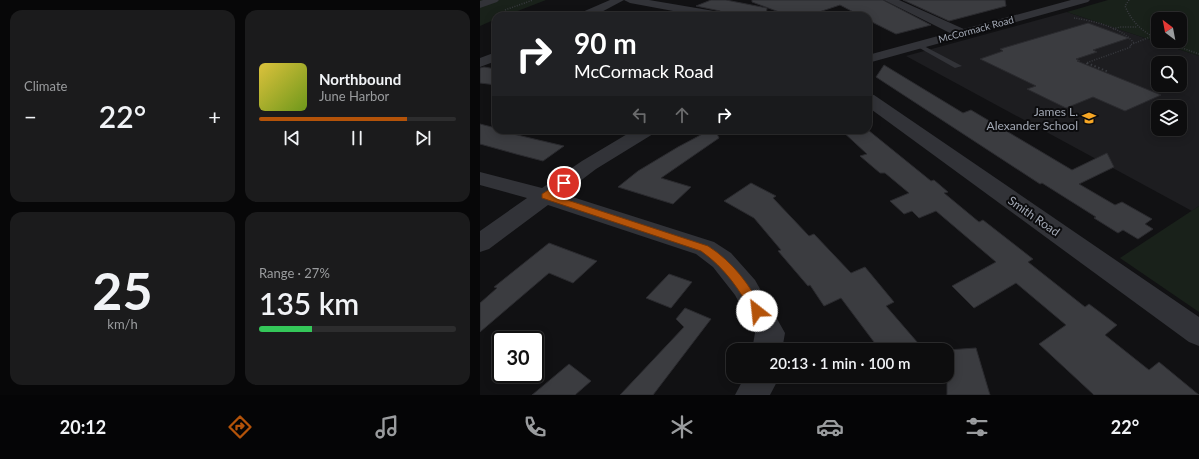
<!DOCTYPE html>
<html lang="en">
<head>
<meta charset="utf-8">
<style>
  body { margin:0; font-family:Lato,sans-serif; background:#1b1b1c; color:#f1f3f6; height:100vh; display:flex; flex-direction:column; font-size:15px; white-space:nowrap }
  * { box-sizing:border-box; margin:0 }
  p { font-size:13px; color:#9a9c9e }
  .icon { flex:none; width:22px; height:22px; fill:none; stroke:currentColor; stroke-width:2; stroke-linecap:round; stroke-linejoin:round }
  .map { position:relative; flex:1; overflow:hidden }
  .sheet { display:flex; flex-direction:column; gap:10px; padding:10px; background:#070708; width:480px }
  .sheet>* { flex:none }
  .guide { position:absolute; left:12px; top:12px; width:380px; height:122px; border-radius:12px; box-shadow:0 2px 10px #0003,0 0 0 1px #2d2d2e; background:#202124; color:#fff; overflow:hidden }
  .needle { width:26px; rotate:328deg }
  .buttons { position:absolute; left:671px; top:12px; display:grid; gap:8px }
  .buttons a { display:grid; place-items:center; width:36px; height:36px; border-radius:8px; background:#0d0d0e; box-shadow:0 2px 10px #0003,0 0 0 1px #2d2d2e; font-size:20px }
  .speed { position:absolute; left:12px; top:331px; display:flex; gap:8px; font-size:20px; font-weight:700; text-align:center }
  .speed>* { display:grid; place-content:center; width:52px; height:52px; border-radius:50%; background:#0d0d0e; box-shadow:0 2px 10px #0003,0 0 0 1px #2d2d2e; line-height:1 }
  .speed .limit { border:2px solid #111; border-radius:6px; background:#fff; color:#111 }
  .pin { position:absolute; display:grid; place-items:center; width:34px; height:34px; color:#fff; margin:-17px; border:2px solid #fff; border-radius:50%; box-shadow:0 1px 4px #0007 }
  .me { position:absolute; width:44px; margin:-22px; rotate:331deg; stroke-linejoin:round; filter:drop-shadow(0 0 3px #0008) }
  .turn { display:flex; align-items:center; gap:14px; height:84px; padding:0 16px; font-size:18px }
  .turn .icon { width:52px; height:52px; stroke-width:2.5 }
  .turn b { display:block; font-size:28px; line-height:34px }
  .lanes { display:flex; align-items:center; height:38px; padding:0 16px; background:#0003; justify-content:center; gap:20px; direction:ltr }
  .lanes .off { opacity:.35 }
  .big { font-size:30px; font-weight:600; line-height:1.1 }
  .sheet .widget { flex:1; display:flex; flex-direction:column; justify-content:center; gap:6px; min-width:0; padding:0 14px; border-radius:12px; background:#1b1b1c }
  .sheet .dial { align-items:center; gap:0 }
  .dial b { font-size:52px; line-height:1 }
  .song { display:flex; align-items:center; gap:12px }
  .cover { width:48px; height:48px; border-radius:6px; background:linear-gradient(135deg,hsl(50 70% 55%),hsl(80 70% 35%)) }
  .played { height:4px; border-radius:2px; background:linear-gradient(90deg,#b45309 75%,#2d2d2e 75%) }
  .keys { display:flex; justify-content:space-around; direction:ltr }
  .heat { display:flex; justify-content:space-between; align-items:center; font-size:22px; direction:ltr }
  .charge { height:6px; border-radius:3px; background:linear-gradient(90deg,#34c759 27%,#2d2d2e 0) }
  .sheet .tiles { flex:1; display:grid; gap:10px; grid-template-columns:repeat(2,1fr) }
  .trip { position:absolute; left:246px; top:343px; width:228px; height:40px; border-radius:12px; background:#0d0d0e; box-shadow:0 2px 10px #0003,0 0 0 1px #2d2d2e; font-weight:600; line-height:40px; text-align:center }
  .menu { display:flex; height:64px; justify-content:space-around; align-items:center; background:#050506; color:#9a9c9e }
  .menu .icon { width:28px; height:28px }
  .menu .active { color:#b45309 }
  .menu b { font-size:18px; color:#f1f3f6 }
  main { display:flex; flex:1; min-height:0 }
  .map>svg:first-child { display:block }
</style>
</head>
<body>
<main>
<section class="sheet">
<div class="tiles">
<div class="widget"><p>Climate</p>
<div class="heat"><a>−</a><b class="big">22°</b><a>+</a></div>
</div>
<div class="widget">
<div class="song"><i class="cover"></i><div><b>Northbound</b><p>June Harbor</p></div></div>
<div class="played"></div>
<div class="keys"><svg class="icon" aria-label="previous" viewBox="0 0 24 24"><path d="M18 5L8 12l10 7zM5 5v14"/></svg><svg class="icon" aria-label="pause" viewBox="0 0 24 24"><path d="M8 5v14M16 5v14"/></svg><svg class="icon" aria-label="next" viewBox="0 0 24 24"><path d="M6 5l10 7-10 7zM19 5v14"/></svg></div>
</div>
<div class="widget dial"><b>25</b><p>km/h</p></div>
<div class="widget"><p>Range · 27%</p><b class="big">135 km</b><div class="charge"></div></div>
</div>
</section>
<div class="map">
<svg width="719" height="395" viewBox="0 0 719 395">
  <rect width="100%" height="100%" fill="#111113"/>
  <!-- built -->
  <path fill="#1d1d20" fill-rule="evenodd" d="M587,12L719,56V206L712,211L426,56ZM678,63H700V85H678ZM678,107H700V129H678Z"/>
  <!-- green -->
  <g fill="#19211a" fill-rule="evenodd">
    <polygon points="0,0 66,0 25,16 16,16 16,19 0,26"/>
    <path d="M628,0H719V56L587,12ZM678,19H700V41H678Z"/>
    <polygon points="719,206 719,312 640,258"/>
  </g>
  <!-- building -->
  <g fill="#3b3c40" stroke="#2b2b2f">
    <polygon points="231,0 246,0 287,8 286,16 247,16 240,11 216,6"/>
    <polygon points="272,0 403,0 451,25 416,34 388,20 388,16 381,16 360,5 327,16 310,16 272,2"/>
    <polygon points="423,0 525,0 526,6 469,21"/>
    <polygon points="608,23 649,38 613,50 617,52 596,59 600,61 597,61 681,95 645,111 613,97 586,108 547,89 556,86 500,59 523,51 520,49"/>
    <polygon points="404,65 483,113 491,110 592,170 627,153 634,167 599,184 635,205 642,202 672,219 665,224 673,229 658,239 643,230 638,233 614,218 616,217 562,183 560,184 396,77"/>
    <polygon points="4,67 16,69 16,85 0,83 0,68"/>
    <polygon points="0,124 16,128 16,130 84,146 63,161 36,154 0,144"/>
    <polygon points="230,130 235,130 239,138 181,178 211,187 193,204 138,187 158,171 198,147"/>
    <polygon points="361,130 388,130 451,181 454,180 468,192 464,193 499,222 503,220 553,259 548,262 605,307 609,304 637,325 625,335 669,370 679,362 719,395 614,395 559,344 586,325 536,283 494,308 472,286 516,262 456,211 439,218 432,211 424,214 410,201 429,193 405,173 400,173 380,156 387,154"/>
    <polygon points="271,183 296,196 293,198 329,236 334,234 371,273 385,267 414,302 406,306 444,350 400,350 361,298 344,306 330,285 328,286 298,251 301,250 274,218 244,201"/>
    <polygon points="69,243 117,261 93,283 69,273 0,332 0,303 17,288 14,287"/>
    <polygon points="189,274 212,282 191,308 166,298"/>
    <polygon points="205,308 231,319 173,395 140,395 204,327 196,319"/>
    <polygon points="496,348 510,395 467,395 467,350"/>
    <polygon points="89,364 111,381 95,395 52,395"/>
  </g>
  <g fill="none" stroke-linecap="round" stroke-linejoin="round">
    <!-- path-far1 -->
    <g stroke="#383a3f" stroke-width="1.5" stroke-dasharray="1 1.5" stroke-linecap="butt">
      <path d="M649,0L645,6C652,22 662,32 678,39"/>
      <polyline points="25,10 53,0"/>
      <path d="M594,18C614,21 641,27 654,43"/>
      <polyline points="633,29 640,27 657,27"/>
      <polyline points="683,41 719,54"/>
      <polyline points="607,64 606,63 651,47 650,45 670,37"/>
    </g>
    <!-- path -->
    <polyline stroke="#383a3f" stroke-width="2" stroke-dasharray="1.5 2.5" stroke-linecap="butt" points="607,63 629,72"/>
    <!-- service -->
    <polygon fill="#323338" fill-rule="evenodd" points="436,44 440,44 482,66 475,68 436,46"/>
    <!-- minor -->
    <g fill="#323338" fill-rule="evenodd">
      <polygon points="130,0 169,0 240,12 246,16 220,16 150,3 144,0 114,16 98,16 100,13"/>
      <polygon points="404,0 419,0 486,30 487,33 481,37 476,36"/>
      <polygon points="16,52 16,61 0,67 0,58"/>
      <polygon points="388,94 394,95 719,317 719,346 709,342 388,107"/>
      <polygon points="154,130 176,130 173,134 116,169 83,194 234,242 251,253 275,280 305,333 302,350 272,350 275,333 255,295 233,267 216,254 68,205 9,249 0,252 0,231 47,198 0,185 0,172 62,188 102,161"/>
      <polygon points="265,376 300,376 290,395 255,395"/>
    </g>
    <!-- tertiary -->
    <g fill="#323338" fill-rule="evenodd">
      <polygon points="3,0 19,0 17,2 0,8 0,1"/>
      <polygon points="591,0 610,0 608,2 388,63 388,55"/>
    </g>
  </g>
  <!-- route -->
  <path fill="#b45309" stroke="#753606" d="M84,180L87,181V185L72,195L228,246C253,262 270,285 283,311L281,314L277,316L273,314C259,289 245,268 221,251L62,198V194Z"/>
  <!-- icons -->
  <defs>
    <symbol id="school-bare" viewBox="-9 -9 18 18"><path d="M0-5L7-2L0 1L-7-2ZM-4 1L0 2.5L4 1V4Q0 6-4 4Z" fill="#f7a725" stroke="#0c0c0e" stroke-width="2.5" paint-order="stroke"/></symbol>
  </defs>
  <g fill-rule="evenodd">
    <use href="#school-bare" x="599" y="108" width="20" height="20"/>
  </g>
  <g text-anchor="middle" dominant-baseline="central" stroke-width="4" stroke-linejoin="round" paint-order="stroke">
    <!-- far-street labels -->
    <g font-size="10" fill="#a2a8b4" stroke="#0c0c0e">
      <text transform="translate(496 29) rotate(-15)">McCormack Road</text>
    </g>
    <!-- poi labels -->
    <g font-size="12" fill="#a2a8b4" stroke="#0c0c0e" text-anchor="end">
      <text x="598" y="111">James L.<tspan x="598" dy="14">Alexander School</tspan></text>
    </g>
    <!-- street labels -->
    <g font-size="12" fill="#a2a8b4" stroke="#0c0c0e">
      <text transform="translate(554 216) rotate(35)">Smith Road</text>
    </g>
  </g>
</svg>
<div class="buttons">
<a><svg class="needle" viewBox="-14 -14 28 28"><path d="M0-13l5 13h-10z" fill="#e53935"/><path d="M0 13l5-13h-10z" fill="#9a9c9e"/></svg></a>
<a><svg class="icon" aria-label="search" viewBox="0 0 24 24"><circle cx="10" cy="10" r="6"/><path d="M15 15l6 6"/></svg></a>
<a><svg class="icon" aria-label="layers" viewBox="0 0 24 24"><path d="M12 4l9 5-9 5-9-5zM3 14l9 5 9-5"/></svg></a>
</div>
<div class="speed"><div class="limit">30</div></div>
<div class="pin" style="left:84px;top:183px;background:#d93025"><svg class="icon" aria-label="arrive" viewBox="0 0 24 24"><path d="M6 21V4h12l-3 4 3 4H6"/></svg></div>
<svg class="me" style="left:277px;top:311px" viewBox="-20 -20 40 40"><circle r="19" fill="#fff"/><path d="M0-13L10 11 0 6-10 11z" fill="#b45309"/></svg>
<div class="trip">20:13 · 1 min · 100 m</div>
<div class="guide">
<div class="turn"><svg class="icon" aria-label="right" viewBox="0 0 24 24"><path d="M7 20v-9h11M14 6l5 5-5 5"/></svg><div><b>90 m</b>McCormack Road</div></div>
<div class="lanes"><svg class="icon off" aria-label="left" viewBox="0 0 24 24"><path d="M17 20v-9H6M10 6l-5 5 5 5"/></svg><svg class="icon off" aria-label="ahead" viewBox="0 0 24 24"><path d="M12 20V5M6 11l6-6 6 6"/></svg><svg class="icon" aria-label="right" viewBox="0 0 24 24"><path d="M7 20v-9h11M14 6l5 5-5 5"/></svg></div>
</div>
</div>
</main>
<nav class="menu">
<b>20:12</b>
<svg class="icon active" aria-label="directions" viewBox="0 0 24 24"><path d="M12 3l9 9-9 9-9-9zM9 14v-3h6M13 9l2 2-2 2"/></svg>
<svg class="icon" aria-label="music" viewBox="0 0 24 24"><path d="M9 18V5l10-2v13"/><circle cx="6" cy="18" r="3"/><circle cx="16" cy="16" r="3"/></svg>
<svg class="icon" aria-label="phone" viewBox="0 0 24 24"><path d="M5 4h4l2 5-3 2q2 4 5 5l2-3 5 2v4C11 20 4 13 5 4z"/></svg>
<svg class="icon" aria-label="climate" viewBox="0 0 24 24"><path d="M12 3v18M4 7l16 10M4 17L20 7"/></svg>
<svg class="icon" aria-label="car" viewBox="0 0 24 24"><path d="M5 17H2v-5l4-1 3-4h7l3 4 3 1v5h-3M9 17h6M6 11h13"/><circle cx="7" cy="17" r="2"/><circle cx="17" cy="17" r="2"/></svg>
<svg class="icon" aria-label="filters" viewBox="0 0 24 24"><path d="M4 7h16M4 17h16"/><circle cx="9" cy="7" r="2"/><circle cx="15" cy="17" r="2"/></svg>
<b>22°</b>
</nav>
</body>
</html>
